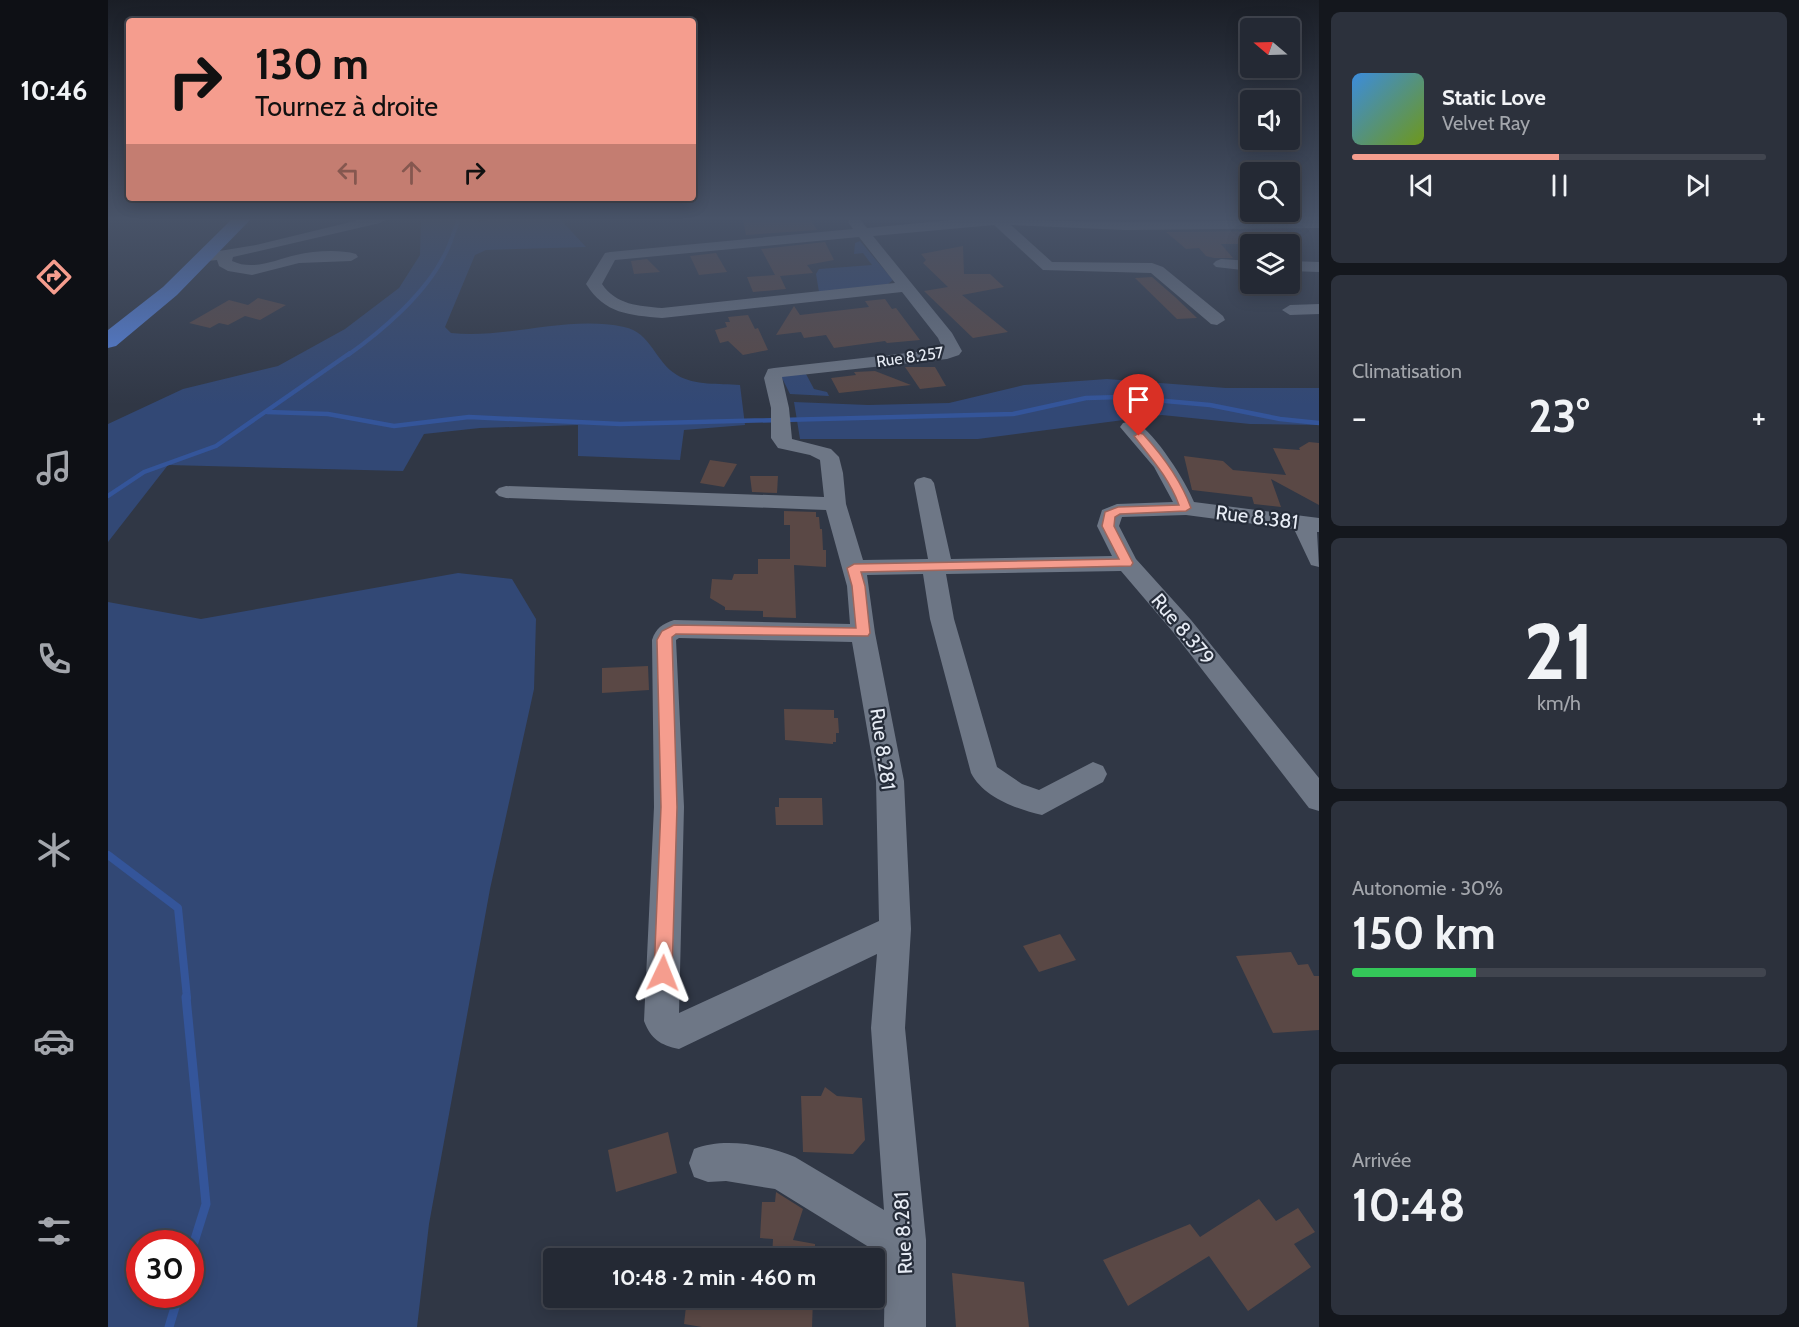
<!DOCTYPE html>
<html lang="fr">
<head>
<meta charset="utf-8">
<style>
  body { margin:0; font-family:Cabin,sans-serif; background:#2c313c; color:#f1f3f6; height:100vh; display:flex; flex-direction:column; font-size:22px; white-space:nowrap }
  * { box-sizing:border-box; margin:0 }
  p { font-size:20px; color:#a3a6ac }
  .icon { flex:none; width:33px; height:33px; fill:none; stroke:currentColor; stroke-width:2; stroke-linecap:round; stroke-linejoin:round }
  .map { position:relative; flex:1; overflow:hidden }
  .panel { display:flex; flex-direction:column; gap:12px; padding:12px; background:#14171d; width:480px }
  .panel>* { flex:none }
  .top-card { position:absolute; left:18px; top:18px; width:570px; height:183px; border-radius:6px; box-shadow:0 3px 15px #0003,0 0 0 2px #41454f; background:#f59d8e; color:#111; overflow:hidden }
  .needle { width:39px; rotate:289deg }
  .controls { position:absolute; left:1132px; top:18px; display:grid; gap:12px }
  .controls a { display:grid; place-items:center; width:60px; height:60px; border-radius:6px; background:#242934; box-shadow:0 3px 15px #0003,0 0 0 2px #41454f; font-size:30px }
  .speed { position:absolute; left:18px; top:1230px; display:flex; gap:12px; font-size:30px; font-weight:700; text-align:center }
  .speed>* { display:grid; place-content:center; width:78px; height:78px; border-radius:50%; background:#242934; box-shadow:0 3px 15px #0003,0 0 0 2px #41454f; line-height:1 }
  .speed .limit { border:9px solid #d22; background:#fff; color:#111 }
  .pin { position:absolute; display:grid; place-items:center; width:51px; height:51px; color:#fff; margin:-62px -26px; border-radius:50% 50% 50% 0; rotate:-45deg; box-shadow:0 0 6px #0007 }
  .pin .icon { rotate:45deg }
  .me { position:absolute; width:66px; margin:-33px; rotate:2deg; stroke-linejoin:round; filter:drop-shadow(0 0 4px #0008) }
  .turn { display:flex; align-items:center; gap:21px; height:126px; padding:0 30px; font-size:27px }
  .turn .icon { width:78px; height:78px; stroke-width:2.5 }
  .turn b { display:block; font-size:42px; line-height:51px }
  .lanes { display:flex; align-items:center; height:57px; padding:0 30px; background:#0003; justify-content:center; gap:30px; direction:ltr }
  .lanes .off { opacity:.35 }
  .big { font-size:45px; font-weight:700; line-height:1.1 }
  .panel .widget { flex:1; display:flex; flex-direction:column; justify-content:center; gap:9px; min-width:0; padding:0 21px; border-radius:9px; background:#2c313c }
  .panel .dial { align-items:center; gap:0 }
  .dial b { font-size:78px; line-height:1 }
  .song { display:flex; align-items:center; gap:18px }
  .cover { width:72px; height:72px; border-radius:9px; background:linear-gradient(135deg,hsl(210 70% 55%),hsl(80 70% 35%)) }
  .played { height:6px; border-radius:3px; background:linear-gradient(90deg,#f59d8e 50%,#41454f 50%) }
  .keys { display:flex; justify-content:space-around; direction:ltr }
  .heat { display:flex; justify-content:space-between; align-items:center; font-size:33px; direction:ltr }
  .charge { height:9px; border-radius:4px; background:linear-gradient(90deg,#34c759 30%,#41454f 0) }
  .trip { position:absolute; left:435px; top:1248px; width:342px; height:60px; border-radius:6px; background:#242934; box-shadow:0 3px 15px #0003,0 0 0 2px #41454f; font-weight:700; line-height:60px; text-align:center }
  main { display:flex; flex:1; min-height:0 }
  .menu { display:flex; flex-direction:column; width:108px; justify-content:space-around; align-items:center; background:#0e1015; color:#a3a6ac }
  .menu .icon { width:42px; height:42px }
  .menu .active { color:#f59d8e }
  .menu b { font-size:27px; color:#f1f3f6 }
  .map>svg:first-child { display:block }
</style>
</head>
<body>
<main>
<nav class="menu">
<b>10:46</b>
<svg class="icon active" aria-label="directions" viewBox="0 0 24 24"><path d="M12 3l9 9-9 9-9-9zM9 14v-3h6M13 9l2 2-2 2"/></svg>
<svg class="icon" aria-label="music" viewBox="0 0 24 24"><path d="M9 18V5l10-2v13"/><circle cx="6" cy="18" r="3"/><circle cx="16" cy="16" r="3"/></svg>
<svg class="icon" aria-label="phone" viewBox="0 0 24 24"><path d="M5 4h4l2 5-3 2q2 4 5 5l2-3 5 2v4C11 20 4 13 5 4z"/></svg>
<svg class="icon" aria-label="climate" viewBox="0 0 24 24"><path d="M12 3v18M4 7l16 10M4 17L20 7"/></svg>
<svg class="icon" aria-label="car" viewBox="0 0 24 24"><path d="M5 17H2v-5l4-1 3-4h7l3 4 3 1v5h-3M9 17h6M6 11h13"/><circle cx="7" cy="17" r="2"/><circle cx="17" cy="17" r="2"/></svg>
<svg class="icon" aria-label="filters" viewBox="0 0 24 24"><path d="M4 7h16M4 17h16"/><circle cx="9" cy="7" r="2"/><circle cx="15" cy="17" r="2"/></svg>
</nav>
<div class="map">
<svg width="1211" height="1327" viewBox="0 0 1211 1327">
  <rect width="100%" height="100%" fill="#303745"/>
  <!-- green -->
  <g fill="#324875" fill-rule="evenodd">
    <path d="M313,219H368L371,222L383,219H452L478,247L378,250L367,255L337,327L343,333C400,339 459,315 516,327C543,332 547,362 569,375C587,386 611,383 632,385L637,425L576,430L572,460L470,456V425L372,428L316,434L295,471L60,465L0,542V424L75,389L170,366L237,329L291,288L312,255Z"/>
    <polygon points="752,241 785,280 780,284 711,292 708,274 711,269 764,265 755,253 746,254 747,243"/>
    <polygon points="698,374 706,389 719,392 721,396 682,394 673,376"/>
    <polygon points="999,379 1118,388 1211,388 1211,425 1142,424 1054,415 870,439 692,439 686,402 760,405 841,403 916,385"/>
    <path d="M350,573L404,579L428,619L426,689L382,889L321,1224L309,1327H0V602L93,619ZM32,1244H82V1294H32Z"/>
  </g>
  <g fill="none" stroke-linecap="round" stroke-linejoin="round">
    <!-- stream-far3 -->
    <path stroke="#34559a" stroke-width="4" d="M240,355C274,331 317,294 336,256C342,246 345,233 350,222L348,219"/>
    <!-- stream-far2 -->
    <g stroke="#34559a" stroke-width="4.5">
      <polyline points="159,412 220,414 286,426 361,417 512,424 905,414 978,398 1013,397 1102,405 1172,419 1211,423"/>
      <polyline points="0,496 36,472 108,446 242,353"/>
    </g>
    <!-- stream-far1 -->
    <polyline stroke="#34559a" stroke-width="8" points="0,855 70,908 79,998"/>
    <!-- stream -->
    <g stroke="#34559a" stroke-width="9">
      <polyline points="78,997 98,1204 82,1255"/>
      <polyline points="61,1327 71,1294"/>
    </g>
  </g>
  <!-- building -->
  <g fill="#5a4845">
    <polygon points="635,219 702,219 709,230 638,235"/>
    <polygon points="1178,231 1194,244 1113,244 1125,258 1106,258 1098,256 1091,248 1078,249 1058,232"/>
    <polygon points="717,242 726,260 699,265 705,273 672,276 678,289 645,292 639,277 667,275 653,249"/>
    <polygon points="855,246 856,274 882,274 896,287 854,295 900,332 865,338 816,291 840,287 815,263 818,260 813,254"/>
    <polygon points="608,253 619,272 591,275 582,256"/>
    <polygon points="539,259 552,272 526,274 523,261"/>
    <polygon points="1044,277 1067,297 1089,318 1069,319 1027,278"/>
    <polygon points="150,298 178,305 152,320 137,316 120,325 111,323 102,328 81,323 121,300 140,305"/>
    <polygon points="777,299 784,309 788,308 812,340 779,343 777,341 726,348 718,335 696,338 693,332 668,335 686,306 692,315 761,307 757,301"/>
    <polygon points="640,315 647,329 650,328 660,350 635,355 620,341 612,343 607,330 619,327 617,322 622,322 620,317"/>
    <polygon points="797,367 827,367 838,386 812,389"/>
    <polygon points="767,371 803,385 731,393 723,378 748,375 746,372"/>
    <polygon points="1201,442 1211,443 1211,505 1163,479 1173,507 1146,504 1144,497 1084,490 1076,456 1115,461 1125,470 1178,475 1165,448 1192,450 1191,448"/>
    <polygon points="602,460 629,464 616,487 592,483"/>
    <polygon points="642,476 670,476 669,493 644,492"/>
    <polygon points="676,511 708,512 708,517 711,517 712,529 714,529 715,550 718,550 718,567 686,565 688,618 655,617 655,611 617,610 617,607 602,598 604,579 624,580 626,574 650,574 650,559 682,559 682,525 676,525"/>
    <polygon points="540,666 541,690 494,693 494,668"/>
    <polygon points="676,709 726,710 726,718 730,718 731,733 728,733 728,742 725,742 725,744 677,740"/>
    <polygon points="671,798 714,798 715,825 668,825 667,807 671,807"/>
    <polygon points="952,934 968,960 931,972 915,946"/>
    <polygon points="1183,952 1190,965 1200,964 1206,976 1211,976 1211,1030 1165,1033 1128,956"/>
    <polygon points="717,1087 729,1096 754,1098 757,1140 745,1154 695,1152 693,1096 713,1096"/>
    <polygon points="560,1132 569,1173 508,1192 500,1150"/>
    <polygon points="668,1192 695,1209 685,1240 707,1244 707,1258 664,1258 665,1239 652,1238 654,1202 667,1202"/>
    <polygon points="1151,1199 1168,1221 1190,1208 1207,1232 1186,1244 1203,1267 1140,1311 1101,1256 1020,1306 995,1260 1082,1224 1092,1237"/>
    <polygon points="844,1273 916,1282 921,1327 848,1327"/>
    <polygon points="579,1298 705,1298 704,1327 594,1327 576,1324"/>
  </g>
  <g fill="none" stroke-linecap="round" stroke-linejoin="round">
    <!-- minor -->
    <g fill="#6e7786" fill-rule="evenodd">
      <path d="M255,219H279L272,223L125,257L124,261C145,271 167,260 188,255C206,251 230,249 248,254L250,257L243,261L191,263L144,275L120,271L111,266L109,260L99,261L92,257L99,253L148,245Z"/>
      <path d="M742,219H752L759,228L854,219L1017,222L1211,220V228L1017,230L903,225L944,262L1044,263L1055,267L1115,316L1117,320L1109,325L1103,324L1043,273L935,270L886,225L765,236L844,333L854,351L851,355L839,359L674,377L681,408L684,439L723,449L731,457L735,473L738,504L755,560L820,559L806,483L809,479L816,477L823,479L826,483L843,559L1004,556L989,526L994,510L1009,504L1065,502L1046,467L1012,427L1015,423C1020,422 1025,420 1029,423C1048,434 1078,482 1086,502L1211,518V532H1209L1211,567L1203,565L1186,529L1078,515L1014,517L1011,526L1028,559L1083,620L1211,778V811L1201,808L1065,632L1013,571L838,574L846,619L889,767L914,784L931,790L985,762L995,766L999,774L995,782L934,815C909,809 876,798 863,773L822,619L815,574L759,575L767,633L796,781L803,929L797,1028L818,1240V1327H776L777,1257L667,1189L618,1181L600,1182L586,1177L581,1163L586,1149C616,1137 658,1145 687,1157L776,1210L763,1028L769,954L571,1049C552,1045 543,1039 536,1021L546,807L544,640C548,628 554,624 566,620L742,624L739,586L718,510L398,498L391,496L387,492L391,488L398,486L716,497L712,460L702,455L670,448L663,438V408L656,378L660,369L666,368L835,349L830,338L794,292L554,318C521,315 497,314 478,284L497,253L502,252L745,229L740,222ZM751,237L787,283L554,308C531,306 508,305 494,284L507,260ZM571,638L744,642L768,781L771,921L571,1013L576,807L568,640Z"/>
      <polygon points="1113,259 1143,261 1143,271 1108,267 1105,264 1108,261"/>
      <polygon points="1182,261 1211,262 1211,272 1182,271"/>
      <polygon points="1211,304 1211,314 1182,315 1174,310 1182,305"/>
    </g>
    <!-- highway -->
    <polygon fill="#5684e2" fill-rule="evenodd" points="124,219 143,219 69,295 8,346 0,348 0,330 55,287"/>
  </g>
  <!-- sky -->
  <linearGradient id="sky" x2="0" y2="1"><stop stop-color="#1a1e26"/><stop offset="0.54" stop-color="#485368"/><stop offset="1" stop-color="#485368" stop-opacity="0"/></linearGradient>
  <rect width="1211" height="405" fill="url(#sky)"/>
  <!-- route -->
  <path fill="#f59d8e" stroke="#9f665c" stroke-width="1.5" d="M1031,433L1035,434C1055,456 1073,480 1083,508L1078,511L1012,514L1007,517L1006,526L1025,563L1023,566L753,572L757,586L762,633L760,636L568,634L564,637L569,807L564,973L561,979L555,982L548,979L546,973L553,807L549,640L554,631L566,625L748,628L744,586L739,568L746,564L1011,559L994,526L997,512L1010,507L1071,505C1061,478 1043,458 1026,436Z"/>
  <g text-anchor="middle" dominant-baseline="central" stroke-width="4.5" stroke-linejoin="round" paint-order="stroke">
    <!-- far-street labels -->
    <g font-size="16" fill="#e7ecf5" stroke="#262d3a">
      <text transform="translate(802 357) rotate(-8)">Rue 8.257</text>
    </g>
    <!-- street labels -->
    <g font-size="20" fill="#e7ecf5" stroke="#262d3a">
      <text transform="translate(1149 517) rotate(7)">Rue 8.381</text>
      <text transform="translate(1075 629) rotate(50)">Rue 8.379</text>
      <text transform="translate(775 749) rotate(82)">Rue 8.281</text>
      <text transform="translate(795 1233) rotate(-93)">Rue 8.281</text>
    </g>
  </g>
</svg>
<div class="controls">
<a><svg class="needle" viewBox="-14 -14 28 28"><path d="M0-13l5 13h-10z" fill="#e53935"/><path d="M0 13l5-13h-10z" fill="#a3a6ac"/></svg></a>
<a><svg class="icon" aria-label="sound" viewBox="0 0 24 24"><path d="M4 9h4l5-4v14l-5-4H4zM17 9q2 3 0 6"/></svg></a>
<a><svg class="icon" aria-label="search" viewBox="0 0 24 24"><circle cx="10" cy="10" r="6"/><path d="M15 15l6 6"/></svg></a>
<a><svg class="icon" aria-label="layers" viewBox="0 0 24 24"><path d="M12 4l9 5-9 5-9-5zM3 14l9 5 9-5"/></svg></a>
</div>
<div class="speed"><div class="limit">30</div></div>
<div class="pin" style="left:1031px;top:436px;background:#d93025"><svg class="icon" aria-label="arrive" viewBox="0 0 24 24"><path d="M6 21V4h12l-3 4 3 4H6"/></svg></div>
<svg class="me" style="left:555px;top:973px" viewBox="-20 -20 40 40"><path d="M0-17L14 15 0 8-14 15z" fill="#f59d8e" stroke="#fff" stroke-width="4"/></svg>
<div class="trip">10:48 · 2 min · 460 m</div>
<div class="top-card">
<div class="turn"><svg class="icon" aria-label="right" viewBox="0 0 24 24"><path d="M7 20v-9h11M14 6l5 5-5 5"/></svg><div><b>130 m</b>Tournez à droite</div></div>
<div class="lanes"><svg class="icon off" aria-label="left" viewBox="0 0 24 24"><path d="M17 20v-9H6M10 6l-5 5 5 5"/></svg><svg class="icon off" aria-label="ahead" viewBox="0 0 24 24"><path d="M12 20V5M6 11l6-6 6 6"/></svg><svg class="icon" aria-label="right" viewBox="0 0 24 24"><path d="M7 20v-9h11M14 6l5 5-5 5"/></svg></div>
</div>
</div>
<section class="panel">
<div class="widget">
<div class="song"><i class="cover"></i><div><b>Static Love</b><p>Velvet Ray</p></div></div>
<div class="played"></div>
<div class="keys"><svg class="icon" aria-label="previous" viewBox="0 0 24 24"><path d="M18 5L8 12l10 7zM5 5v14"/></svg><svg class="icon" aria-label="pause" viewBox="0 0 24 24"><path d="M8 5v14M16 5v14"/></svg><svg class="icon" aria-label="next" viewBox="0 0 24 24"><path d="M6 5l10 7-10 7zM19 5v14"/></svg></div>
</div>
<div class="widget"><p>Climatisation</p>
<div class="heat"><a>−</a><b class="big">23°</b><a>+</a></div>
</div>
<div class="widget dial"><b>21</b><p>km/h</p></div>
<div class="widget"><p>Autonomie · 30%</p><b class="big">150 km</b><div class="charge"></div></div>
<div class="widget"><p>Arrivée</p><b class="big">10:48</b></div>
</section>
</main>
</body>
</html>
